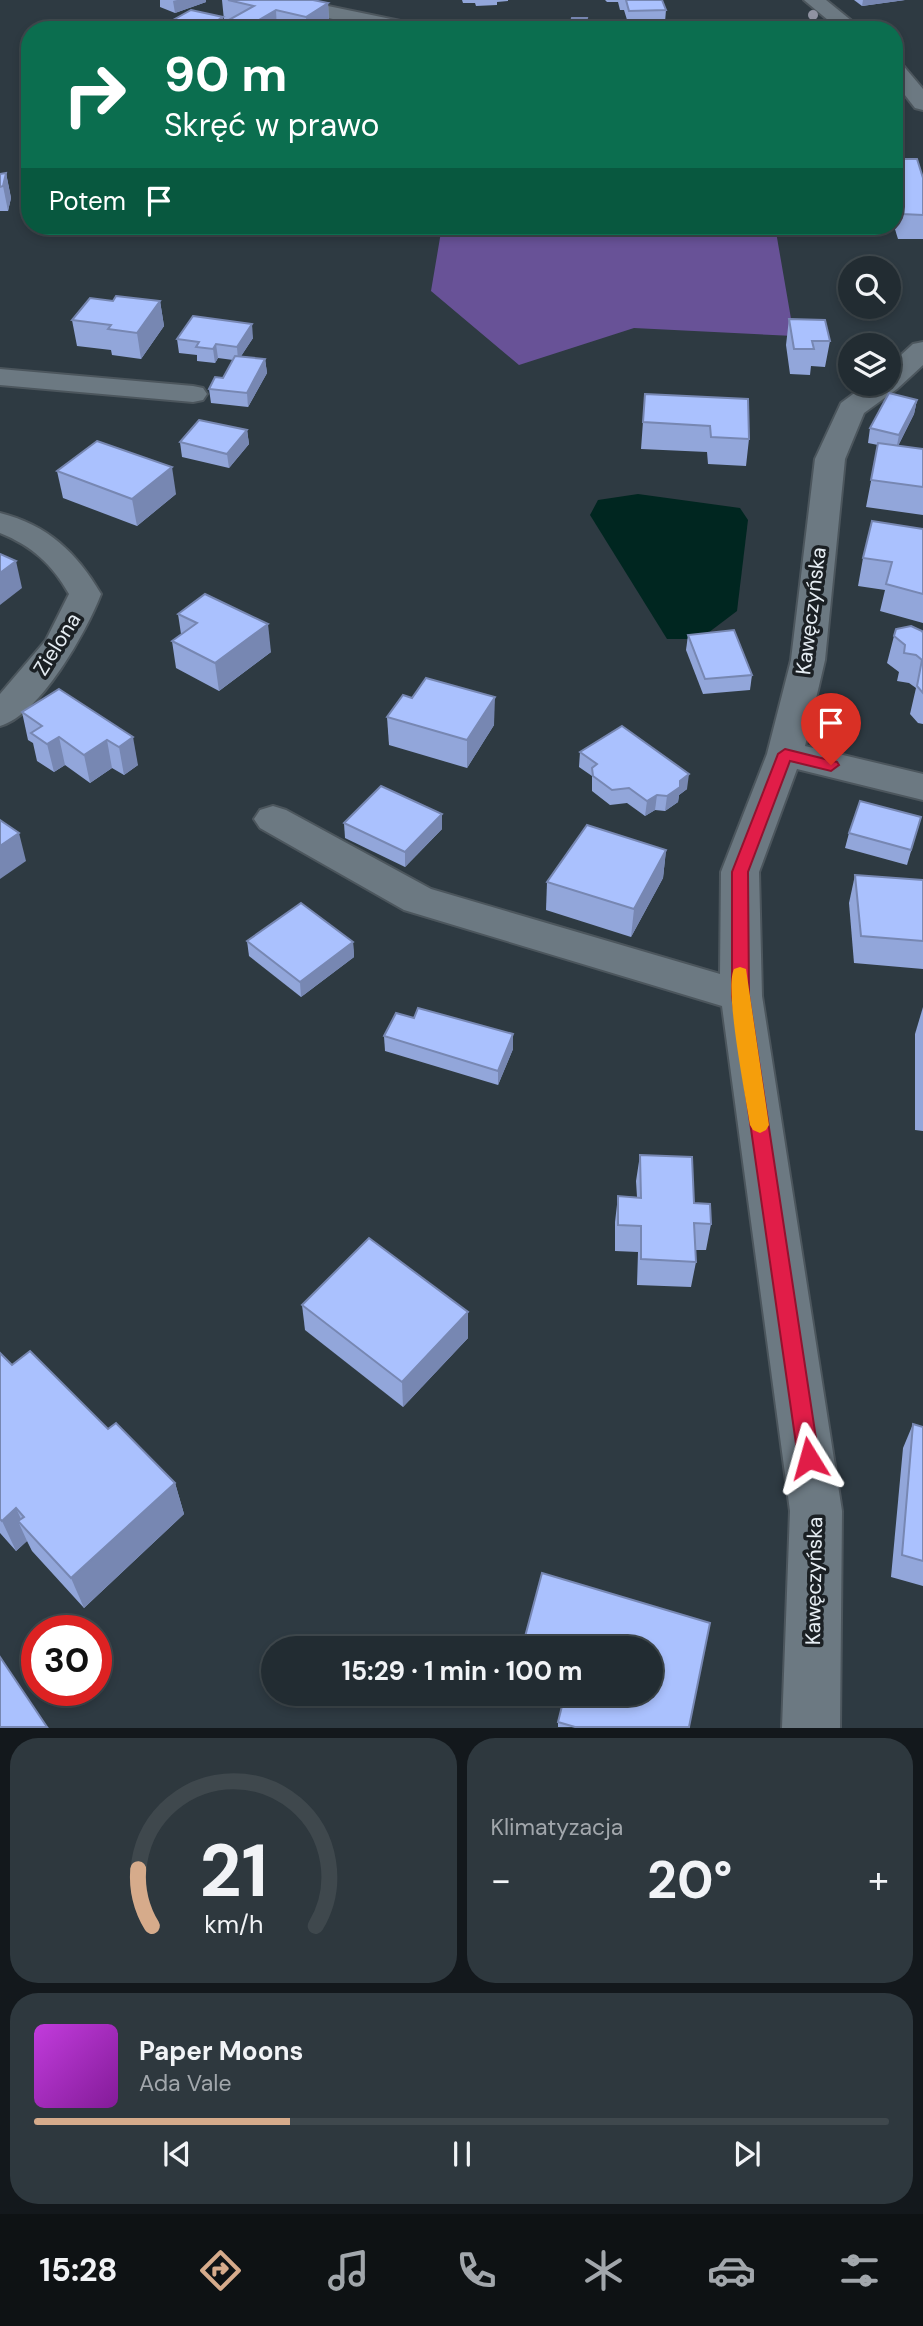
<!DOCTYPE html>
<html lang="pl">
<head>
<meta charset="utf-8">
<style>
  body { margin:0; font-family:"DM Sans",sans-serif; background:#2e383e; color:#f1f3f6; height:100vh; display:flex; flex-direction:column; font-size:26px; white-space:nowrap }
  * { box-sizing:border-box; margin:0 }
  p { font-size:23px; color:#a2a7ac }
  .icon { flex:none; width:38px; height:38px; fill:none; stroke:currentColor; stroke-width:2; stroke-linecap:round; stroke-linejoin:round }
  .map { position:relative; height:1728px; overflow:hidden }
  .drawer { display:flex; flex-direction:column; gap:10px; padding:10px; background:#13181c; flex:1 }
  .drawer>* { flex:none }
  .guide { position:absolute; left:21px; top:21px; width:882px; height:214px; border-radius:28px; box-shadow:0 4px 10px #0003,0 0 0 2px #3f484d; background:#0b6e4f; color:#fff; overflow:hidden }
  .tools { position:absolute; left:838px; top:256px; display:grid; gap:14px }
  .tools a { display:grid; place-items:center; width:63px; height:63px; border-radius:50%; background:#222c32; box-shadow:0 4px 10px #0003,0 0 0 2px #3f484d; font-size:35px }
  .speed { position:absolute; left:21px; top:1615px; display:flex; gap:14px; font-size:35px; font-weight:700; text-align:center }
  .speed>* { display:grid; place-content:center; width:91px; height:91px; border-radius:50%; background:#222c32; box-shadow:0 4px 10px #0003,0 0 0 2px #3f484d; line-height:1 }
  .speed .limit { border:10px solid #d22; background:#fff; color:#111 }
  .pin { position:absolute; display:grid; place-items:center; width:60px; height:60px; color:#fff; margin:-72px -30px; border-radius:50% 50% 50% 0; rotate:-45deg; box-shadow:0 0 7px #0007 }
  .pin .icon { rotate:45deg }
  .me { position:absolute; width:77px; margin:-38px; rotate:352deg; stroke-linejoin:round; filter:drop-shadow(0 0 5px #0008) }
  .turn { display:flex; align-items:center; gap:24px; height:147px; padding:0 28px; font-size:32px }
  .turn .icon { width:91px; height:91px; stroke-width:2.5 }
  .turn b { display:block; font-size:49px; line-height:60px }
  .then { display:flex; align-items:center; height:66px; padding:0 28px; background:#0003; gap:14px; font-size:26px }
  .big { font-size:52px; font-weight:700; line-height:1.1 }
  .drawer .card { flex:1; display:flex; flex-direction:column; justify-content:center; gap:10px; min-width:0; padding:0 24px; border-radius:28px; background:#2e383e }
  .drawer .dial { align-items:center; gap:0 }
  .dial svg { height:182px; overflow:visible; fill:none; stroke:#3f484d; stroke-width:7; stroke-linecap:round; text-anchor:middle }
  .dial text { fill:#f1f3f6; stroke:none }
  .song { display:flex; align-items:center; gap:21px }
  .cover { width:84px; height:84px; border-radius:10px; background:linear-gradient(135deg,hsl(290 70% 55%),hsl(290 70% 35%)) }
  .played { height:7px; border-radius:4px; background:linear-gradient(90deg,#d6ab8b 30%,#3f484d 30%) }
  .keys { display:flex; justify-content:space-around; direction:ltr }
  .heat { display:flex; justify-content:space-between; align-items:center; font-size:38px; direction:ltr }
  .drawer .tiles { flex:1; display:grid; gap:10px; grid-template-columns:1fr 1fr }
  .card:last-child { grid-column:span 2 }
  .trip { position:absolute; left:261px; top:1636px; width:402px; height:70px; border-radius:35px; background:#222c32; box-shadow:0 4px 10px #0003,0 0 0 2px #3f484d; font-weight:700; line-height:70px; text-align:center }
  .dock { display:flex; height:112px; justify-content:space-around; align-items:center; background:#0e1214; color:#a2a7ac }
  .dock .icon { width:49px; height:49px }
  .dock .active { color:#d6ab8b }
  .dock b { font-size:32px; color:#f1f3f6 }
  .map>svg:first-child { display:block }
</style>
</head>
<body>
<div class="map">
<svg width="923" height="1728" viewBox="0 0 923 1728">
  <rect width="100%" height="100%" fill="#2e3a42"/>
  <!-- green -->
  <polygon fill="#685297" points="442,226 775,226 794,336 634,328 519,365 431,291"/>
  <!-- water -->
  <polygon fill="#002620" points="638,494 740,508 748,520 737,611 700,639 667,639 590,515 598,500"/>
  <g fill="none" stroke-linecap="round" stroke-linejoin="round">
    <defs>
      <g id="minor">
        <polygon points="261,0 299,0 415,24 425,30 385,30 271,6"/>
        <polygon points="804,0 826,0 863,30 840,30"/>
        <polygon points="894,61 901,63 923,89 923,110 915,108 894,81"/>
        <polygon points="923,342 923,365 897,389 864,413 845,459 825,660 805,746 923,774 923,800 797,769 759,872 762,996 842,1511 840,1728 782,1728 790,1511 722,1006 404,910 260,828 254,819 260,810 273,806 286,810 431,889 720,974 721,872 767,754 791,660 815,459 841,403 868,383 889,383 889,366 913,344"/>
        <polygon points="0,369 193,386 203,388 207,394 203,400 193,402 0,385"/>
        <path d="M0,513C48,525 77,553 101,594C87,631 40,715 0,726V694L46,640L69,594C52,564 32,546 0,533Z"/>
      </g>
    </defs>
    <!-- minor casing -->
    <use href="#minor" stroke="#4c565d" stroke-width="4"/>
    <!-- minor -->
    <use href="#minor" fill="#6c7982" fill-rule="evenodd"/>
  </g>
  <!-- trees -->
  <circle fill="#9093a2" cx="813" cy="15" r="5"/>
  <!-- wall -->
  <g fill="#92a6da">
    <polygon points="160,0 206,0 206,2 175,13 160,7"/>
    <polygon points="222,0 313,0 328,3 329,25 322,30 226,30 225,22 227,21 224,20"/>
    <polygon points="462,0 508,0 508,1 497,2 497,5 476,6 475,3 463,3"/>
    <polygon points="605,0 662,0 666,10 665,22 628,23 624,10 620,10 618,2 607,2"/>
    <polygon points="854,0 905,0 862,6"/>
    <polygon points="173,20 224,29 174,30"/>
    <polygon points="894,159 923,178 923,239 898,239 894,226"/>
    <polygon points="6,173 11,198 8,211 0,211 0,174"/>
    <polygon points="113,301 160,301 164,326 141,359 112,355 111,350 77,346 72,320"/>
    <polygon points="789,319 830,341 825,367 811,366 810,375 790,374 786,345"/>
    <polygon points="253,338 241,356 265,359 267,373 248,407 211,403 209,389 223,378 233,360 218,358 215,363 197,361 197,355 179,353 177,339"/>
    <polygon points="645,394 749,439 746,466 708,464 707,452 641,449"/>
    <polygon points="917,400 914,414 898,446 923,449 923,515 866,507 878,445 868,443 870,428"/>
    <polygon points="247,430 249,444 229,468 182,457 180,442"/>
    <polygon points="57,471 176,494 137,526 63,498"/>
    <polygon points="923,529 923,623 880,611 885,590 858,586 863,558"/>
    <polygon points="178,614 271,652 219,691 176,668 172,641 181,634"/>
    <polygon points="923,633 923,724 918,723 910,714 916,688 909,683 897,681 899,672 887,663 894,636"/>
    <polygon points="688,635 752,675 750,690 703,694 686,650"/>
    <polygon points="59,689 138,765 124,775 112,768 90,783 65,765 54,772 37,761 33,743 28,740 22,712"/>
    <polygon points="387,717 494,725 467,768 389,745"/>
    <polygon points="580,752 687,789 679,795 678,802 665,811 655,810 645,816 627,803 610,805 592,791 592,776 579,767"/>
    <polygon points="921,817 907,865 845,848 849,833"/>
    <polygon points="344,823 442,829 405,867 345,838"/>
    <polygon points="666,850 663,878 631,937 546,910 547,882"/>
    <polygon points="855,875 923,880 923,969 854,963 849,903"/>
    <polygon points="247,941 353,942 354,957 301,997 249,956"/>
    <polygon points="923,1007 923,1131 915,1130 915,1034"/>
    <polygon points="384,1036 513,1049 498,1085 385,1051"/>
    <polygon points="640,1155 694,1203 711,1224 706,1250 696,1250 696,1262 691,1287 637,1285 638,1252 615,1251 615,1222 618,1196 637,1197 636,1181"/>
    <polygon points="302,1305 468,1312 468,1338 403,1407 305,1330"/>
    <polygon points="0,1353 12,1365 108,1429 175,1483 184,1514 84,1608 32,1551 27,1541 16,1551 0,1533"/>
    <polygon points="913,1424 923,1427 923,1586 891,1577 903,1448"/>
    <polygon points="542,1573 689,1727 558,1727 558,1722 651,1694"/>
  </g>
  <!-- shaded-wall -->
  <g fill="#7787b2">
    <polygon points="177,0 206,0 206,2 175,13 173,1"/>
    <polygon points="863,0 905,0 862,6"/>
    <polygon points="328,3 329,25 322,30 307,30 306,17"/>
    <polygon points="276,10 277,30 247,30 247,27"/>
    <polygon points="223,17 224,29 206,30 206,27"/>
    <polygon points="6,173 11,198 8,211 3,186"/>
    <polygon points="160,301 164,326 141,359 137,333"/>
    <polygon points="252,324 253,338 238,361 237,347"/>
    <polygon points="216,344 218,358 215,363 213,349"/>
    <polygon points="265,359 267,373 248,407 247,393"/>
    <polygon points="917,400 914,414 896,450 899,435"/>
    <polygon points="247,430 249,444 229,468 227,454"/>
    <polygon points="172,467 176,494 137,526 132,499"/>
    <polygon points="16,561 22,588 0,605 0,573"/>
    <polygon points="268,624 271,652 219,691 215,663"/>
    <polygon points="495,697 494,725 467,768 467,740"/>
    <polygon points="59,737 65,765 54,772 47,744"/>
    <polygon points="133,737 138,765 124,775 119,747"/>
    <polygon points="107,740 112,768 90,783 84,755"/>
    <polygon points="689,774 687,789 679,795 678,802 665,811 667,796 680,781"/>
    <polygon points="657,795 655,810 645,816 647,801"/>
    <polygon points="442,814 442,829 405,867 405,852"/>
    <polygon points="19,833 26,861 0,879 0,846"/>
    <polygon points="666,850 663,878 631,937 634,909"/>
    <polygon points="353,942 354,957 301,997 300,982"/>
    <polygon points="513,1034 513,1049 498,1085 498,1071"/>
    <polygon points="468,1312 468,1338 403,1407 402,1382"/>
    <polygon points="175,1483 184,1514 84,1608 71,1578"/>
    <polygon points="16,1508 25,1528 18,1521 27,1541 16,1551 2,1521"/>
  </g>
  <!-- building -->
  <g fill="#aac1fe" stroke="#7787b2" stroke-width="2">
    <polygon points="228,0 313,0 328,3 306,17 276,10 247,27 225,22 254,6"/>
    <polygon points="626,0 662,0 666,10 629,11"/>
    <polygon points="191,10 223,17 206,27 173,20"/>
    <polygon points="572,18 587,18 586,22 616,23 615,30 569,30"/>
    <polygon points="894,159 917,159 923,178 923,215 902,214 894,186"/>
    <polygon points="6,173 3,186 0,187 0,174"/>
    <polygon points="116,296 160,301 137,333 108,329 111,325 72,320 90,298 113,301"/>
    <polygon points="193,316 252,324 237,347 216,344 213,349 196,347 199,342 177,339"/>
    <polygon points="789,319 825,320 830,341 812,341 814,349 794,349"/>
    <polygon points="235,356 265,359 247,393 209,389 215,377 223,378"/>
    <polygon points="889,393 917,400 899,435 870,428"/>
    <polygon points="645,394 748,399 749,439 711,437 710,426 643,422"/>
    <polygon points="199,420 247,430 227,454 180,442"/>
    <polygon points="97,441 172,467 132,499 57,471"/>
    <polygon points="878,443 923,449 923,487 871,480"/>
    <polygon points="872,521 923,529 923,594 886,584 892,562 863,558"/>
    <polygon points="0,554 16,561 0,573"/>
    <polygon points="205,594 268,624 215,663 172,641 197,623 178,614"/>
    <polygon points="911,626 922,631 923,633 923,693 917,686 922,660 916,655 904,653 905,645 894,636 896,629"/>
    <polygon points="734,630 752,675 705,679 688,635"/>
    <polygon points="426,678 495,697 467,740 387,717 403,695 412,698"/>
    <polygon points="59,689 133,737 119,747 107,740 84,755 59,737 47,744 31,733 42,726 22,712"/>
    <polygon points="622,726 689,774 680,781 680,787 667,796 657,795 647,801 629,788 612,790 593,776 592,768 597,764 580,752"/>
    <polygon points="381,786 442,814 405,852 344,823"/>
    <polygon points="860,801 921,817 911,850 849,833"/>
    <polygon points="0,820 19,833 0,846"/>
    <polygon points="587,825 666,850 634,909 547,882"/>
    <polygon points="855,875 923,880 923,941 861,936"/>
    <polygon points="301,903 353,942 300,982 247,941"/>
    <polygon points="418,1008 513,1034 498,1071 384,1036 396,1013 414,1018"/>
    <polygon points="640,1155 692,1157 694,1203 710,1204 711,1224 694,1223 696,1262 641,1259 641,1226 618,1225 618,1196 641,1198"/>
    <polygon points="369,1238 468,1312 402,1382 302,1305"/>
    <polygon points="30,1351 108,1429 116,1423 175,1483 71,1578 18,1521 24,1517 16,1508 2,1521 0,1519 0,1353 12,1365"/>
    <polygon points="913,1424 923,1427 923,1561 902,1555"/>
    <polygon points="542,1573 710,1623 689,1727 575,1727 558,1722 565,1694 651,1694 651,1648 522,1648"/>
    <polygon points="0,1657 47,1727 0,1727"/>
  </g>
  <!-- route -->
  <polygon fill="#e11d48" stroke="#92132f" stroke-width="2" points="785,749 837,762 839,765 831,771 790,761 748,872 749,996 819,1458 816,1465 809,1468 801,1465 798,1458 732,996 732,872 778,754"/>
  <!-- slow -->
  <path fill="#f59e0b" d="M740,967L746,969L769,1125L766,1130L760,1133L753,1130L750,1125C746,1097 724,989 734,969Z"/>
  <g text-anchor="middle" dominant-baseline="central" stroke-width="7" stroke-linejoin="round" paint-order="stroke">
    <!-- street labels -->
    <g font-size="21" fill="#e6edf3" stroke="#1b2024">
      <text transform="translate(811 611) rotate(-83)">Kawęczyńska</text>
      <text transform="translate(57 644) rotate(-58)">Zielona</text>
      <text transform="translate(814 1581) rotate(-89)">Kawęczyńska</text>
    </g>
  </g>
</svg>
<div class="tools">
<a><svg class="icon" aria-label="search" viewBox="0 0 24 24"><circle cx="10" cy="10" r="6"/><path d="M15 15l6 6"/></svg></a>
<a><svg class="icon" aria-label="layers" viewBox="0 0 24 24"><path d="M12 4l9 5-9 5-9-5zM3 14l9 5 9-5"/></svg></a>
</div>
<div class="speed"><div class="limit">30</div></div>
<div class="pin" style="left:831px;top:765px;background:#d93025"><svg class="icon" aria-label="arrive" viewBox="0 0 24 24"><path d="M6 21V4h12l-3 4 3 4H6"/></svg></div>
<svg class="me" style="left:809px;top:1458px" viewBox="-20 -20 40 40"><path d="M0-17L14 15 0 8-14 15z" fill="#e11d48" stroke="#fff" stroke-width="4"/></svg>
<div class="trip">15:29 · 1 min · 100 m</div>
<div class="guide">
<div class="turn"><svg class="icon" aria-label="right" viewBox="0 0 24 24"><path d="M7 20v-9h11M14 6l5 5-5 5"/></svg><div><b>90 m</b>Skręć w prawo</div></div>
<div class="then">Potem<svg class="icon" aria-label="arrive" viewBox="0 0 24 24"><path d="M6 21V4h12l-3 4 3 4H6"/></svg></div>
</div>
</div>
<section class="drawer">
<div class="tiles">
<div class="card dial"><svg viewBox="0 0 100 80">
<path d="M14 69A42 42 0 1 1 86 69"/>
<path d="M14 69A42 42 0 0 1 8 44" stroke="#d6ab8b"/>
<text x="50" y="56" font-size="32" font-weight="700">21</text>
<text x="50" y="72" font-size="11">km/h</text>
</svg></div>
<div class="card"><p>Klimatyzacja</p>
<div class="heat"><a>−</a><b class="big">20°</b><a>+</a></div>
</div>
<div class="card">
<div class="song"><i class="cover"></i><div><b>Paper Moons</b><p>Ada Vale</p></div></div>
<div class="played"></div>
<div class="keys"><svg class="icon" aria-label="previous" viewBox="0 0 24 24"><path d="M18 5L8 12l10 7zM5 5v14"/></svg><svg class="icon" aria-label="pause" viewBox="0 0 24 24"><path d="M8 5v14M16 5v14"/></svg><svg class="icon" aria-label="next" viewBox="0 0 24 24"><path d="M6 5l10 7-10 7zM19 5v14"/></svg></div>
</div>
</div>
</section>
<nav class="dock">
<b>15:28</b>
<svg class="icon active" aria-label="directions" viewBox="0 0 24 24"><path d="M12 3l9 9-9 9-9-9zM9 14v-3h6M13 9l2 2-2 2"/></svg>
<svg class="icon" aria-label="music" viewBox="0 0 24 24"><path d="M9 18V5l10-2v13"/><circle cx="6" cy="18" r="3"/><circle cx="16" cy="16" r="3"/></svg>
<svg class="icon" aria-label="phone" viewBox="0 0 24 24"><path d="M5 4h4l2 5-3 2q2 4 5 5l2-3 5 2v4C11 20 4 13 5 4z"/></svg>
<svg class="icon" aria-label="climate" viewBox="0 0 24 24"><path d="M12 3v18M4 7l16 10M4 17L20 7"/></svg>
<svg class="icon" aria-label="car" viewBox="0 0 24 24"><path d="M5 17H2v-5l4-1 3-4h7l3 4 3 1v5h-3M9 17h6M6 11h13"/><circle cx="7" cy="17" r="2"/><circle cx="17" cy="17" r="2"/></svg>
<svg class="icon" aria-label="filters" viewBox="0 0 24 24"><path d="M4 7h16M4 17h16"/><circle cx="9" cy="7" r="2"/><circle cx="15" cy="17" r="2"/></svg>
</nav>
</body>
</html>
